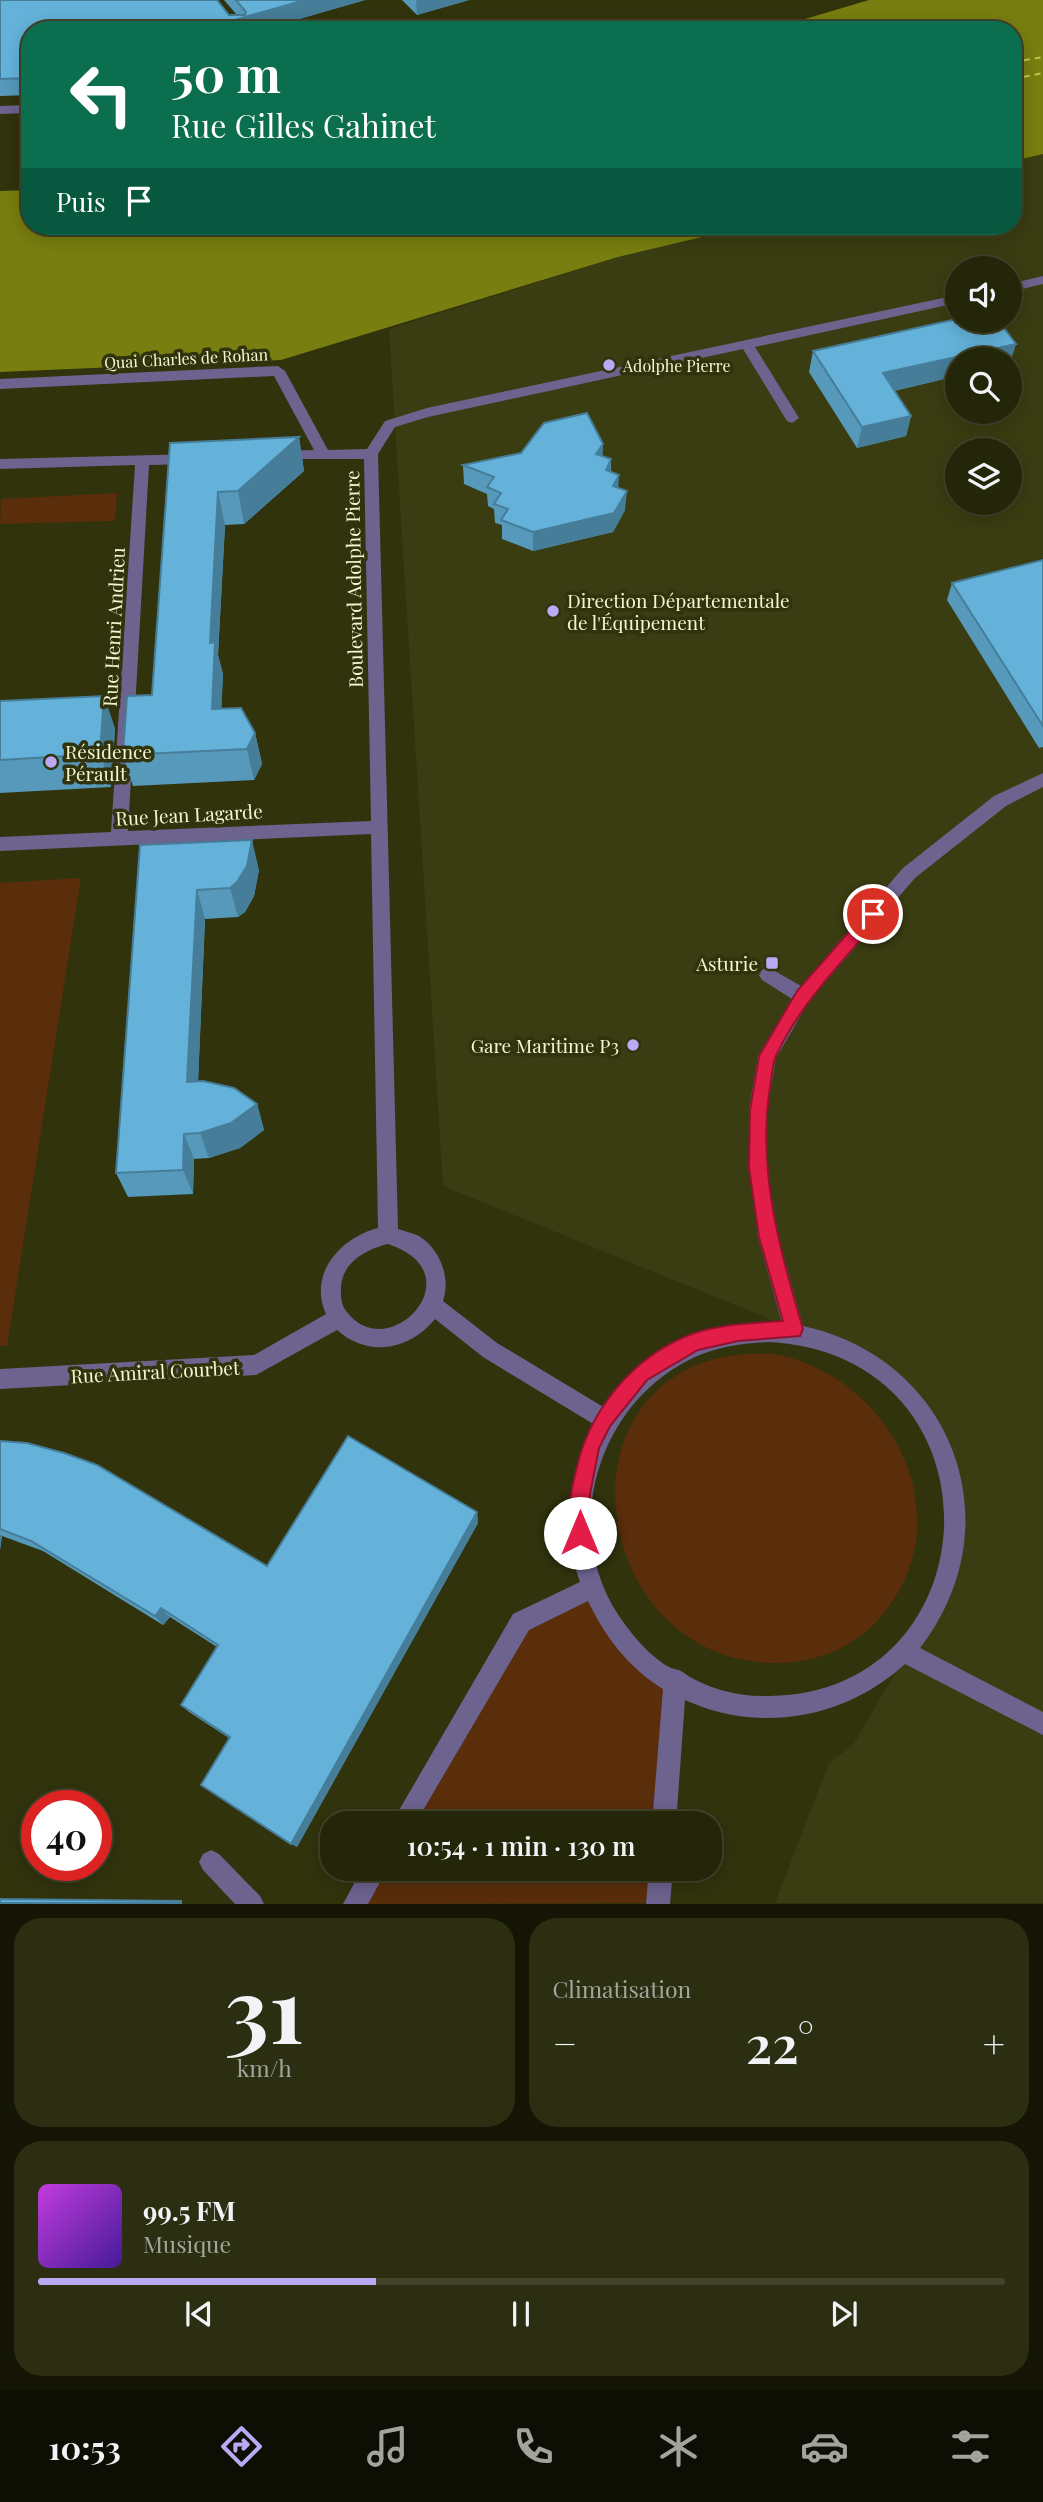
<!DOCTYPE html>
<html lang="fr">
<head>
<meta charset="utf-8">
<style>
  body { margin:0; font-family:"Playfair Display",serif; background:#2c2e12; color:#f1f3f6; height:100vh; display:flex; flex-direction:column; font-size:26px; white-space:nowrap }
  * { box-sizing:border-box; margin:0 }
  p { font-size:23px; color:#a3a59c }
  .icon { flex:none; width:38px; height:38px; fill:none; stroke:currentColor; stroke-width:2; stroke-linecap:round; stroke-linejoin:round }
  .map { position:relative; height:1904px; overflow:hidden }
  .sheet { display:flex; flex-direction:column; gap:14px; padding:14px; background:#141505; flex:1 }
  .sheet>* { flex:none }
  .banner { position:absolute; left:21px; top:21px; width:1001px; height:214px; border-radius:28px; box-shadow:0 4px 18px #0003,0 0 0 2px #41432a; background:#0b6e4f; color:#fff; overflow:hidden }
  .fabs { position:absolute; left:945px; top:256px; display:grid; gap:14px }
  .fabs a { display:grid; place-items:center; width:77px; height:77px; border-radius:50%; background:#242609; box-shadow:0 4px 18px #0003,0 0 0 2px #41432a; font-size:35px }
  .speed { position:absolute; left:21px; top:1790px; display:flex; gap:14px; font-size:35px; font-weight:700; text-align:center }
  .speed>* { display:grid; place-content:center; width:91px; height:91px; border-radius:50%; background:#242609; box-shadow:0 4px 18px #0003,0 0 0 2px #41432a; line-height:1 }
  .speed .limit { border:10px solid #d22; background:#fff; color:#111 }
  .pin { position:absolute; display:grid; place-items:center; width:60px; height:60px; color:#fff; margin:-30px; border:4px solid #fff; border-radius:50%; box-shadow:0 2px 7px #0007 }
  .me { position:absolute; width:77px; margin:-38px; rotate:0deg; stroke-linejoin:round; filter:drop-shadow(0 0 5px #0008) }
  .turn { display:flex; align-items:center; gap:24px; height:147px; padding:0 35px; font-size:32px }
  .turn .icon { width:91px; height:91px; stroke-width:2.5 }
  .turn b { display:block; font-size:49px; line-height:60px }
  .then { display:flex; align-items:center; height:66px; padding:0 35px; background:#0003; gap:14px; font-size:26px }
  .big { font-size:52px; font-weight:600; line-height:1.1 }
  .sheet .card { flex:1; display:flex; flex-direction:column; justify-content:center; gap:10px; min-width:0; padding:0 24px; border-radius:28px; background:#2c2e12 }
  .sheet .dial { align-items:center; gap:0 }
  .dial b { font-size:91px; line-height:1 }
  .song { display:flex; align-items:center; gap:21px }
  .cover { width:84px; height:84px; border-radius:10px; background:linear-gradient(135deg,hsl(290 70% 55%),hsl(260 70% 35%)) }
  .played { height:7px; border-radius:4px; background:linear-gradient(90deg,#baaaf6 35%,#41432a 35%) }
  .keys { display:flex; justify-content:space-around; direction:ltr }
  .heat { display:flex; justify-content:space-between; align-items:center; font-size:38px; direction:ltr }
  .sheet .tiles { flex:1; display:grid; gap:14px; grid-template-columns:1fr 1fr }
  .card:last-child { grid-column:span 2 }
  .trip { position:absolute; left:320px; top:1811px; width:402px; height:70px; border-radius:28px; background:#242609; box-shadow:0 4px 18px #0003,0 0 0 2px #41432a; font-weight:600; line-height:70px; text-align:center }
  .dock { display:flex; height:112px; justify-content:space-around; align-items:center; background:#0e0f04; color:#a3a59c }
  .dock .icon { width:49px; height:49px }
  .dock .active { color:#baaaf6 }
  .dock b { font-size:32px; color:#f1f3f6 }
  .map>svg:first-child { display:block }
</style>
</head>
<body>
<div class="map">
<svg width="1043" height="1904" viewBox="0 0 1043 1904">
  <rect width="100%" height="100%" fill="#30330c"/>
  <!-- built -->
  <path fill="#3a3d11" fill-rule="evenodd" d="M1043,154V1903H775L829,1763L853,1745L907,1653L953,1548L935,1438L876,1373L794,1329L443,1186L389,329L618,257L748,226H1013V161ZM957,268H1010V320H957ZM957,359H1010V411H957ZM957,450H1010V502H957Z"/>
  <!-- green -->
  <g fill="#5a2d0b">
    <polygon points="117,493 115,521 0,524 1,499"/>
    <polygon points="81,878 7,1346 0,1346 0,883"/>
    <path d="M775,1354C896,1378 967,1525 876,1622C851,1649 813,1663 777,1663C577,1663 547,1340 775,1354Z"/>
    <polygon points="592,1588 624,1633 675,1680 664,1823 402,1824 521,1622"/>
    <polygon points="375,1869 661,1869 658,1903 355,1904"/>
  </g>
  <!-- water -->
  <g fill="#787e0f">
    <polygon points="869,0 1043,0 1043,154 1013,161 1013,30 790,30 795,22"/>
    <polygon points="30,190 30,226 748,226 618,257 281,360 0,372 0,191"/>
  </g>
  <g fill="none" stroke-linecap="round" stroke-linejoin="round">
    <!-- ferry -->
    <g stroke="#bfc84b" stroke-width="2" stroke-dasharray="6 5" stroke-linecap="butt">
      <polyline points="1013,62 1043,57"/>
      <polyline points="1013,79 1043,73"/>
    </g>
    <!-- minor -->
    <g fill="#6c638f" fill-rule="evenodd">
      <polygon points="30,105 30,113 0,114 0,106"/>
      <polygon points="1043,276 1043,284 1010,292 1010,284"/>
      <path d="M957,295V303L755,347L799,418L792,423L787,421L743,349L428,417L395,427L378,454L398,1229C404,1231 413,1233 419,1236C440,1249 451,1278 443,1301L497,1343L605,1408C647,1351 711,1320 782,1323L758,1237L749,1168V1109L758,1056L792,999L762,980L759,975L762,970L768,967L801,986L903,868L994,796L1043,773V787L1006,806L915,878L809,1001L776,1058L767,1109V1168L778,1237L803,1326C954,1359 1015,1525 920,1648L1043,1712V1735L905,1664C845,1719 759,1734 685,1700L676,1824H652L663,1689C629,1668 605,1637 588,1601L529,1630L415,1824H391L513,1614L580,1582C561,1529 571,1475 595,1425L483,1357L435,1319C410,1350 368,1358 337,1330L256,1375L0,1389V1369L254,1355L326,1314C308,1274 340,1238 378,1228L371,834L0,851V837L111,832L135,465L0,469V459L193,454L200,459L193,464L149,465L128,831L371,821L364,459H275L273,456L280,451L314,450L274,376L0,389V379L278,366L285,371L328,450L367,449L385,421L427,408ZM388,1244C477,1273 389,1367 347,1312C342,1306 341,1300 341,1293C339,1264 364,1250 388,1244ZM768,1342C1009,1354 996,1693 770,1696C738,1697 706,1689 681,1671C677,1669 674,1669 671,1668C651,1658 632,1635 619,1616C558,1525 601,1395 702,1354C723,1346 745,1343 768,1342Z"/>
      <polygon points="211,1850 219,1854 260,1896 264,1904 235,1904 203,1870 199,1862 203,1854"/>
      <polygon points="362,1869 387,1869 368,1904 343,1904"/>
      <polygon points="649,1869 673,1869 670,1904 646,1904"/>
    </g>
  </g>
  <!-- wall -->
  <g fill="#5699bb">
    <polygon points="0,0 237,15 224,0 365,0 261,30 30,30 30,95 0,96"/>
    <polygon points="402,0 469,0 417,15"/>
    <polygon points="813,351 957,376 894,391 911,416 906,436 857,448 809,372"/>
    <polygon points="299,437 304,471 244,524 225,525 218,655 223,674 221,709 255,733 262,764 254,780 133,786 123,755 152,695 170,443"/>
    <polygon points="603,444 602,456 611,459 611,472 618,488 625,510 613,532 533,551 502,539 502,525 495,523 494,509 488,506 487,494 464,484 463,465"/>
    <polygon points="1043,560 1043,747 1039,748 947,600 952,583"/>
    <polygon points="104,696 115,729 111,787 0,793 0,701"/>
    <polygon points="140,845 259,870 254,896 245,912 238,917 205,919 198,1081 257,1104 264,1130 240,1148 209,1158 194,1159 193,1194 128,1197 116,1173"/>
    <polygon points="0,1441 267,1566 477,1512 478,1523 297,1847 229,1738 189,1712 181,1705 217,1647 170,1617 163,1625 43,1551 2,1536 0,1550"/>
  </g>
  <!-- shaded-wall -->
  <g fill="#467d99">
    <polygon points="305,0 365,0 261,30 232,30 231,21"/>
    <polygon points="416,0 469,0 417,15"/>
    <polygon points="1016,344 1010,363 1010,359 957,359 957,376 879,394 883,373"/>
    <polygon points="911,416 906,436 857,448 862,427"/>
    <polygon points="299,437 304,471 244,524 238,491"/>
    <polygon points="603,444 602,463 596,454"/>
    <polygon points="611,459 610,479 606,470"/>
    <polygon points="619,475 618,494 613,486"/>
    <polygon points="627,491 625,510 613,532 533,551 533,532"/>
    <polygon points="218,492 225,525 218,655 223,674 220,740 212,709 210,643"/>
    <polygon points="104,696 115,729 111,787 100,754"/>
    <polygon points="255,733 262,764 254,780 247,749"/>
    <polygon points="252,840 259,870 254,896 245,912 238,917 230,888"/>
    <polygon points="197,890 205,919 197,1108 187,1082"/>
    <polygon points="257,1104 264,1130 240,1148 209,1158 200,1133"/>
    <polygon points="184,1134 194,1159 193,1194 183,1170"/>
    <polygon points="477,1512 478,1523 297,1847 291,1844"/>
    <polygon points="0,1534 2,1536 0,1550"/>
    <polygon points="161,1608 170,1617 163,1625 155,1616"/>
  </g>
  <!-- building -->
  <g fill="#64b2da" stroke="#467d99" stroke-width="2">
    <polygon points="0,0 217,0 229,15 245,15 246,12 236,0 305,0 231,21 236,30 30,30 30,78 0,79"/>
    <polygon points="957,319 957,320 998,320 1016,344 883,373 911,416 862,427 813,351"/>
    <polygon points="587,413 603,444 596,454 611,459 606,470 619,475 613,486 627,491 614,513 533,532 501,520 508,509 494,504 501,493 487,487 494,477 463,465 521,453 544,423"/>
    <polygon points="299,437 238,491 218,492 210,643 215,642 212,709 241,708 255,733 247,749 123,755 127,696 152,695 170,443"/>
    <polygon points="1043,560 1043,726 952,583"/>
    <polygon points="104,696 100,754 0,760 0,701"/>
    <polygon points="252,840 247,866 237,882 230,888 197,890 187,1082 203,1081 234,1088 257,1104 231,1123 200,1133 184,1134 183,1170 116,1173 140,845"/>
    <polygon points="348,1436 477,1512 291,1844 201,1785 230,1737 181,1705 218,1645 161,1608 155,1616 31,1541 0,1529 0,1441 27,1443 64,1453 97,1465 267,1566"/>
    <polygon points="0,1899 181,1901 181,1903 0,1903"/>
  </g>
  <!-- route -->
  <path fill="#e11d48" stroke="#92132f" stroke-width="2" d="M873,908L881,914L879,919C842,962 800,1004 776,1056C772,1065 772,1077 770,1087C757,1171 780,1250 803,1329L800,1336L738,1341L698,1350L647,1380L610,1426L599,1448L590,1494V1533L587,1540L580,1542L574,1540C565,1519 571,1491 576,1471C589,1410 633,1356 692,1334C721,1324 752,1323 783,1321L759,1237L749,1168L750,1110L759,1056L797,991L868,910Z"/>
  <!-- markers -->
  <g fill="#baaaf6" stroke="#30330c" stroke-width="2.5">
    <circle cx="609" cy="365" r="7"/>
    <circle cx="553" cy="611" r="7"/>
    <circle cx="51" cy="762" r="7"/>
    <rect x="765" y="956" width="14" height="14" rx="3.5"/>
    <circle cx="633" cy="1045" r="7"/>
  </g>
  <g text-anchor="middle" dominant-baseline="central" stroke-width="7" stroke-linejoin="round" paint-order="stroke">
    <!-- far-street labels -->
    <g font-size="16" fill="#f2f7d2" stroke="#30330c">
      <text transform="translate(186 358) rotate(-3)">Quai Charles de Rohan</text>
    </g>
    <!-- far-poi labels -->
    <g font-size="16" fill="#f2f7d2" stroke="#30330c" text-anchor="start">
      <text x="623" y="365">Adolphe Pierre</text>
    </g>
    <!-- street labels -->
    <g font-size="19" fill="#f2f7d2" stroke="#30330c">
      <text transform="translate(353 579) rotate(-91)">Boulevard Adolphe Pierre</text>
      <text transform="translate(113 627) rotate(-87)">Rue Henri Andrieu</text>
      <text transform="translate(189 814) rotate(-3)">Rue Jean Lagarde</text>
      <text transform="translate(155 1371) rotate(-3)">Rue Amiral Courbet</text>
    </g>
    <!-- poi labels -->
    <g font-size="19" fill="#f2f7d2" stroke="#30330c" text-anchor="start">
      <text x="567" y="600">Direction Départementale<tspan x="567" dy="22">de l'Équipement</tspan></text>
      <text x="65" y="751">Résidence<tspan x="65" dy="22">Pérault</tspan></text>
      <text x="758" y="963" text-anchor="end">Asturie</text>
      <text x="619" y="1045" text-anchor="end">Gare Maritime P3</text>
    </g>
  </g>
</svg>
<div class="fabs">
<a><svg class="icon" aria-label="sound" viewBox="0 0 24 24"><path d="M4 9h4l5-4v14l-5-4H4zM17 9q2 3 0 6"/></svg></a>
<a><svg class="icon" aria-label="search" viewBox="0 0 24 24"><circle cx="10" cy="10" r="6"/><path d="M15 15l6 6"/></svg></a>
<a><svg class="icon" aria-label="layers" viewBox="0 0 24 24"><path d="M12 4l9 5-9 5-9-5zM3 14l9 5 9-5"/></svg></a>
</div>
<div class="speed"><div class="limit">40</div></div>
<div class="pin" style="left:873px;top:914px;background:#d93025"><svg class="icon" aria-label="arrive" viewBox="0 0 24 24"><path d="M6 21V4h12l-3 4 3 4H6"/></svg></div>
<svg class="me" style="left:580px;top:1533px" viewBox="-20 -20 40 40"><circle r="19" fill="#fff"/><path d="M0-13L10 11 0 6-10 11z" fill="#e11d48"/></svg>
<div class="trip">10:54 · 1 min · 130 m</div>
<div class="banner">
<div class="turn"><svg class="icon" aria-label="left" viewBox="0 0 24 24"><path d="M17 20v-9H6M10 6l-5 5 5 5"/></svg><div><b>50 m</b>Rue Gilles Gahinet</div></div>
<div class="then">Puis<svg class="icon" aria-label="arrive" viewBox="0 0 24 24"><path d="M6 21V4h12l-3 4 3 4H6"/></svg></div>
</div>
</div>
<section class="sheet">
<div class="tiles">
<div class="card dial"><b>31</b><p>km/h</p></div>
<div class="card"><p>Climatisation</p>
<div class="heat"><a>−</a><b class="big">22°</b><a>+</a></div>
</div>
<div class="card">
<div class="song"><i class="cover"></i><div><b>99.5 FM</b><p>Musique</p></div></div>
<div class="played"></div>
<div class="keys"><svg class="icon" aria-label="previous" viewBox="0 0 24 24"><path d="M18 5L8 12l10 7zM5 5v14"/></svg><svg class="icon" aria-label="pause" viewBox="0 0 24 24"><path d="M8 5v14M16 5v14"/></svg><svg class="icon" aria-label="next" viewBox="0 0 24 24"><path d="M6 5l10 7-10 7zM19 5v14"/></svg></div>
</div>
</div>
</section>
<nav class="dock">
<b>10:53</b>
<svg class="icon active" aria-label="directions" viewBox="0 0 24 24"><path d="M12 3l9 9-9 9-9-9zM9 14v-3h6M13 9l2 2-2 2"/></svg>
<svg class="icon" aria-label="music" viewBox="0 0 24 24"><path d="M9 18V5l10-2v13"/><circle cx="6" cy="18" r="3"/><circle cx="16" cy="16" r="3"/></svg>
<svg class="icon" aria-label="phone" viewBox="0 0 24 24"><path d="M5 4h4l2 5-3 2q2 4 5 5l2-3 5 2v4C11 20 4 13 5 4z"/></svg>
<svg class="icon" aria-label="climate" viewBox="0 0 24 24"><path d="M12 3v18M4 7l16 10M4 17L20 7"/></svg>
<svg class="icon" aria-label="car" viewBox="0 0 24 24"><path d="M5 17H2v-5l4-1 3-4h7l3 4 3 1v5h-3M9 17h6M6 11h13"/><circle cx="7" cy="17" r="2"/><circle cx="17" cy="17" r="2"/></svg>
<svg class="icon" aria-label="filters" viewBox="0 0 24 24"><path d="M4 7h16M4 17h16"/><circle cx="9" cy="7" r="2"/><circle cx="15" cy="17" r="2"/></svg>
</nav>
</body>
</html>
